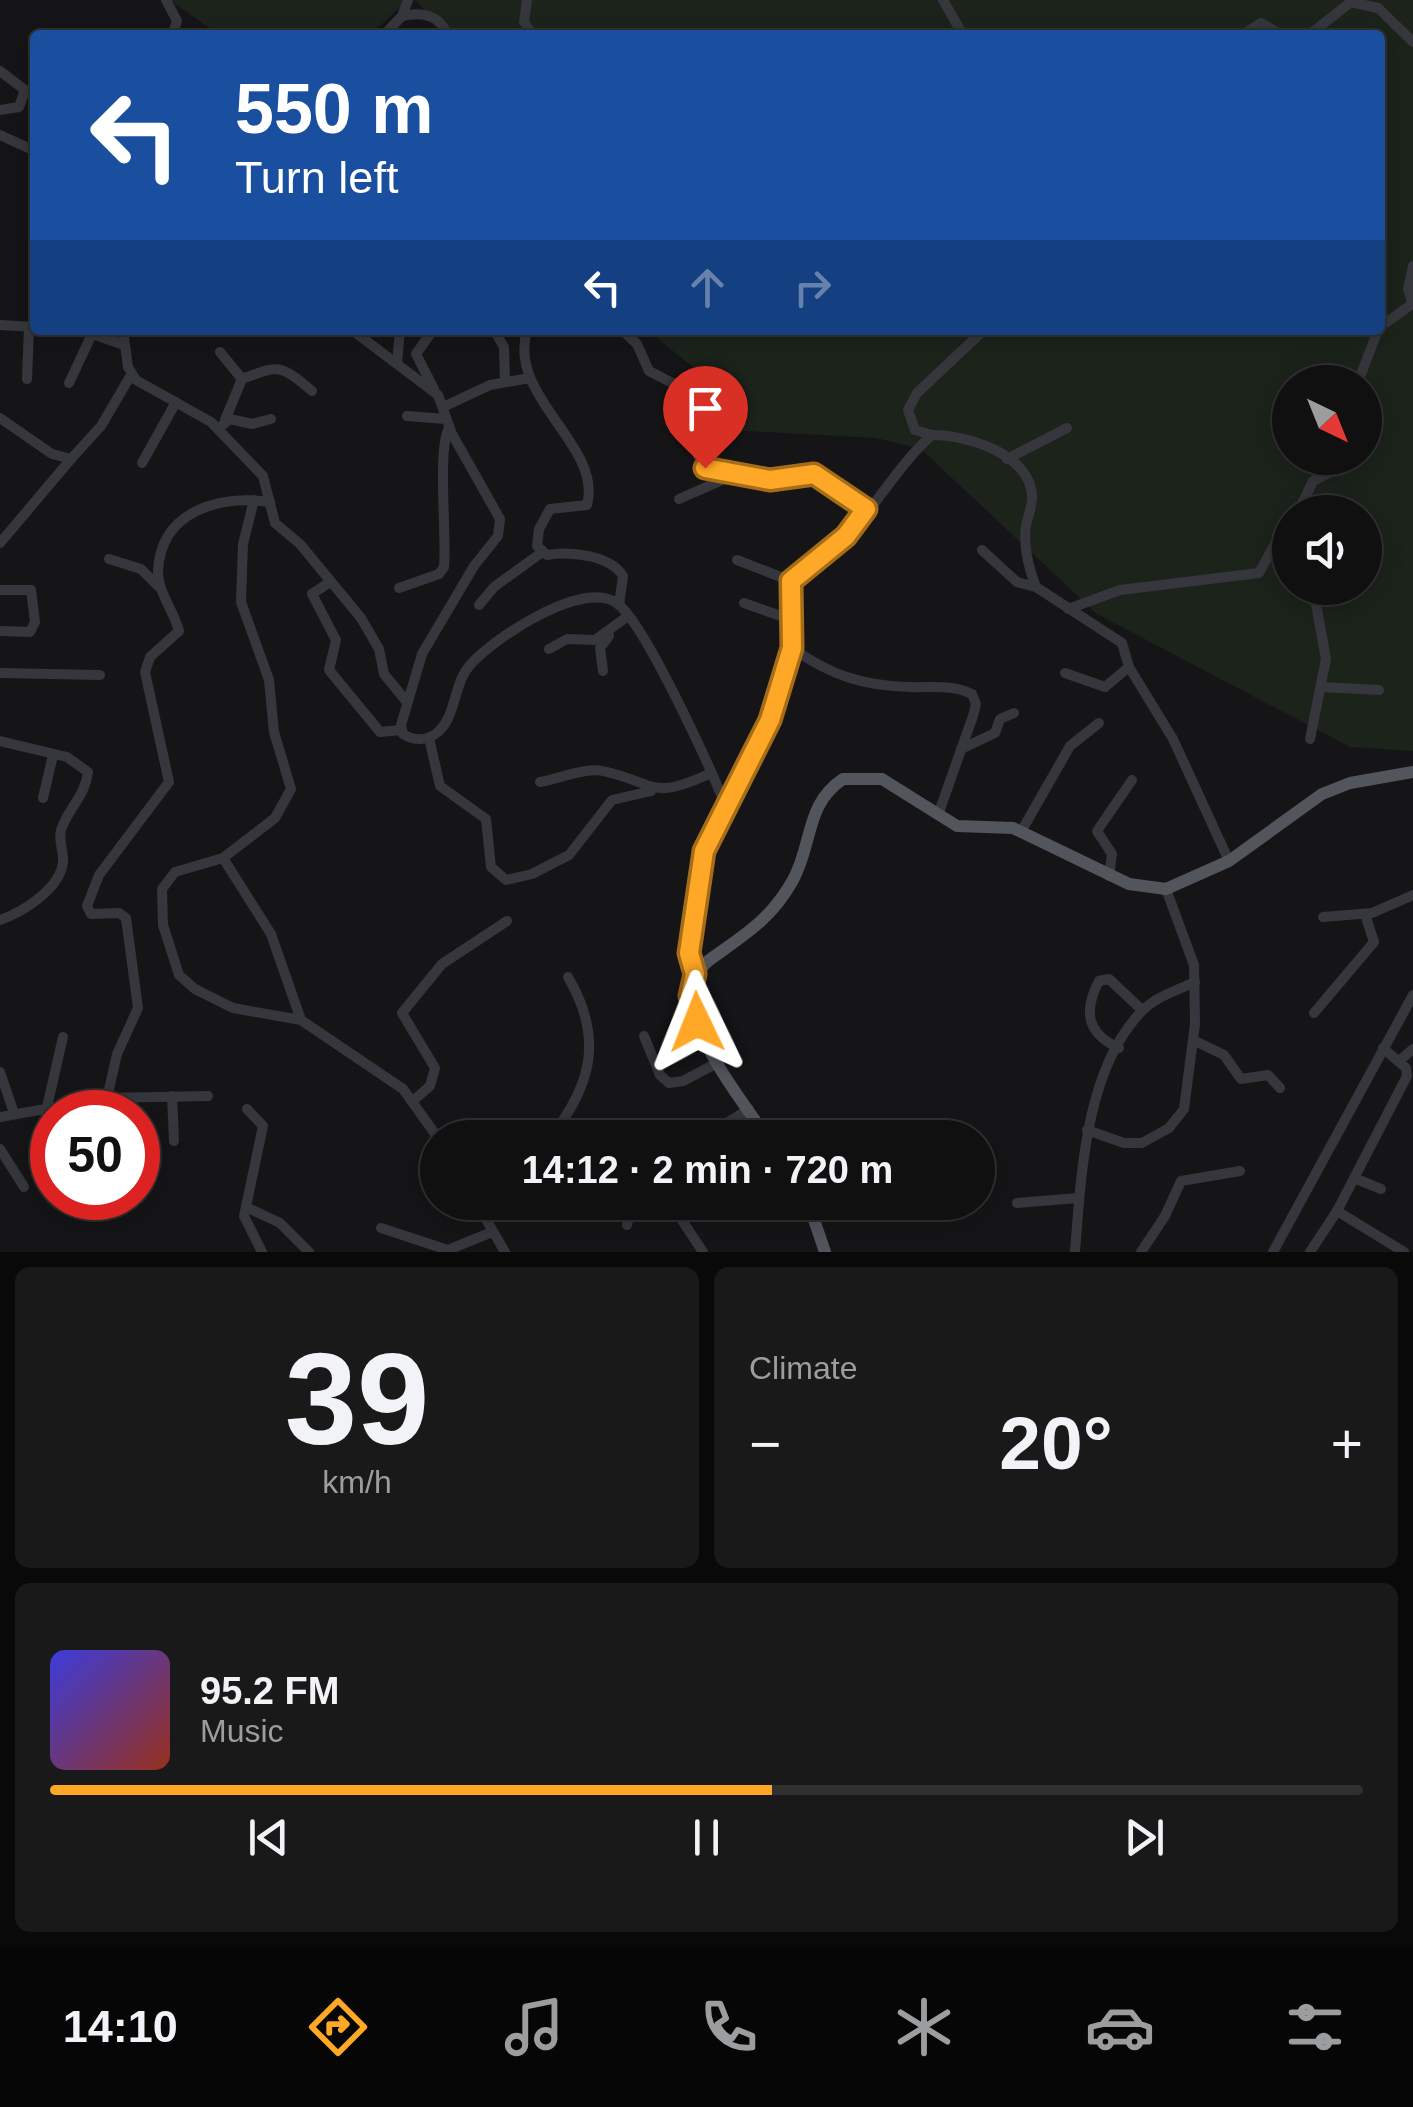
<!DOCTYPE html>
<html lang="en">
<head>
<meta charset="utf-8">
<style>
  body { margin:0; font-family:Helvetica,sans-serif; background:#19191a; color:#f1f3f6; height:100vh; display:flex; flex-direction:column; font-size:38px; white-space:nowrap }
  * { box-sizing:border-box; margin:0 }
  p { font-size:32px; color:#9c9d9f }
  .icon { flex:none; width:55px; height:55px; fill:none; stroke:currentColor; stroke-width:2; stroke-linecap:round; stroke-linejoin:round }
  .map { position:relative; height:1252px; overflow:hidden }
  .drawer { display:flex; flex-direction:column; gap:15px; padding:15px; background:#090909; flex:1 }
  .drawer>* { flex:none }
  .guide { position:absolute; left:30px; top:30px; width:1355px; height:305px; border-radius:10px; box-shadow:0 5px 25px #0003,0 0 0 2px #303031; background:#1a4fa0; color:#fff; overflow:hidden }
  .needle { width:65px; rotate:137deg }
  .tools { position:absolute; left:1272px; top:365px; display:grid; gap:20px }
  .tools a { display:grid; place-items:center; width:110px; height:110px; border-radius:50%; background:#101011; box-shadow:0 5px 25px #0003,0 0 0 2px #303031; font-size:50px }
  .speed { position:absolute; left:30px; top:1090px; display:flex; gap:20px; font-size:50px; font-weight:700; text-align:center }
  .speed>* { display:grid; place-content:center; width:130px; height:130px; border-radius:50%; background:#101011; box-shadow:0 5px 25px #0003,0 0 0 2px #303031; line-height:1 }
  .speed .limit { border:15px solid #d22; background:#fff; color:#111 }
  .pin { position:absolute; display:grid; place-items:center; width:85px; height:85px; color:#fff; margin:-102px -42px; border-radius:50% 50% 50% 0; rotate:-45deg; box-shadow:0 0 10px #0007 }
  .pin .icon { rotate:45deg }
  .me { position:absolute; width:110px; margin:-55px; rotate:358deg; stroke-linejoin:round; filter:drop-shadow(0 0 8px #0008) }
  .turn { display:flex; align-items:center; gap:35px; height:210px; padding:0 40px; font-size:45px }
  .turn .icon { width:130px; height:130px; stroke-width:2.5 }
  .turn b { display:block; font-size:70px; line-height:85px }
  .lanes { display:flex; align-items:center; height:95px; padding:0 40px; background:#0003; justify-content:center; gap:50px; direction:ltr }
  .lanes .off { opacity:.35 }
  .big { font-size:75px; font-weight:700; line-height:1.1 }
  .drawer .card { flex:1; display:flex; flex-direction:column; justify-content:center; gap:15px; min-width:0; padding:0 35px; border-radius:15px; background:#19191a }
  .drawer .dial { align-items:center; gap:0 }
  .dial b { font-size:130px; line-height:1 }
  .song { display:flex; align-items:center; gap:30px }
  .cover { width:120px; height:120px; border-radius:15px; background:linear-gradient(135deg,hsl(240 70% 55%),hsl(10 70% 35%)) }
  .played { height:10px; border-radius:5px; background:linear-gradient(90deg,#ffa726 55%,#303031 55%) }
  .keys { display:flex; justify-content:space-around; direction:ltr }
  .heat { display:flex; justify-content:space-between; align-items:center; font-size:55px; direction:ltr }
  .drawer .tiles { flex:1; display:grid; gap:15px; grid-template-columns:1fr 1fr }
  .card:last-child { grid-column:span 2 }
  .trip { position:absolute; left:420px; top:1120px; width:575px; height:100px; border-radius:50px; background:#101011; box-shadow:0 5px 25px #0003,0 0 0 2px #303031; font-weight:700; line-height:100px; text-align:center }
  .tab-bar { display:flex; height:160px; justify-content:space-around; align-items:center; background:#060607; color:#9c9d9f }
  .tab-bar .icon { width:70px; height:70px }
  .tab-bar .current { color:#ffa726 }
  .tab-bar b { font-size:45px; color:#f1f3f6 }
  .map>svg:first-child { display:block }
</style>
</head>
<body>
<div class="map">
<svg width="1413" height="1252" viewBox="0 0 1413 1252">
  <rect width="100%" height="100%" fill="#151517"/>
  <!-- green -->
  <g fill="#1b231b" fill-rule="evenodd">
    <polygon points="170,0 408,0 370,35 219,35"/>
    <path d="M415,0H1413V751L1350,747L1097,614L921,449L876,438L728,430L694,368L647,330H1380V35H449ZM1290,382H1365V458H1290ZM1290,512H1365V588H1290Z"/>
  </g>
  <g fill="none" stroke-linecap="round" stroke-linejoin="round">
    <!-- minor -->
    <g stroke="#36373d" stroke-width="10">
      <polyline points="166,0 177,21 172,35"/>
      <polyline points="527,0 524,22 533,35"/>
      <polyline points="943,0 963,35"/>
      <path d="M402,16C420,12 440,14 447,35"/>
      <polyline points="384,35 402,16 408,0"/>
      <polyline points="1242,35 1261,23 1282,35"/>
      <polyline points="1309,35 1351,2 1378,8 1413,42"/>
      <polyline points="0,71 25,90 19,107 0,110"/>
      <polyline points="0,135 35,151"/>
      <polyline points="1413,266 1408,289 1413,305"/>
      <polyline points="0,325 34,327"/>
      <polyline points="1380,327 1412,304"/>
      <polyline points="81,330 124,345"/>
      <polyline points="123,330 128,367 136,380 211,422 263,476 275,523 300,544 361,618 379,649 384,674 406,701"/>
      <path d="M352,330L438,395L452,434L500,519L498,536L474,566L422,654L401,725L403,734C414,741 427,741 438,732C457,715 453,683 471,664C495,637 585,578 618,604C646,626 711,769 726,807C721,823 710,835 705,850C696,877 683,949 695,974"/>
      <polyline points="433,330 416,354 434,389"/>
      <polyline points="494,330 504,347 505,382"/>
      <path d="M527,330C507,398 603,445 587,505L550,509L539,529L537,546L547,555C570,551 610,555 623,576L619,605"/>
      <polyline points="622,330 637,344 649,371 688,391 689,425 701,465 770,480 814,474 866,509"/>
      <path d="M220,352L242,379C279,365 280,364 312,391"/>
      <polyline points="397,363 400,330"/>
      <polyline points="27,379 29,328"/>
      <polyline points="1358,382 1378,330"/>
      <polyline points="69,383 92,334"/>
      <polyline points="443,407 490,385 530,378"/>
      <polyline points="407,416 446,419"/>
      <polyline points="0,418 52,454 71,459 101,426 131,375"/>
      <polyline points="225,420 242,379"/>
      <polyline points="218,429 230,419 252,424 271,419"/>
      <polyline points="932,435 915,430 908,410 917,393 984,330"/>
      <polyline points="1007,459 1067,428"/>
      <polyline points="142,463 176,402"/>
      <polyline points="679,499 736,474"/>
      <polyline points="254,500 243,544 241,602 269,680 274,732 291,789 275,818 223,858 175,872 162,889 163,925 179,975 195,989 233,1008 301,1020 403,1089 438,1138"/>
      <polyline points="1298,512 1313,481 1334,470 1344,458"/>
      <polyline points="0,543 71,459"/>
      <polyline points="982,550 1017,582 1036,587"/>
      <polyline points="109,559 141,569 159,587"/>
      <polyline points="737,560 791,581"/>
      <polyline points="330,582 312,594 336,640 329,670 380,732 401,730"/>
      <path d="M399,588L439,574L444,567C447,533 437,450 449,428"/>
      <polyline points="0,590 31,590 35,622 30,632 0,631"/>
      <polyline points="744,603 792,620"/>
      <polyline points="479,605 494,587 541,553"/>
      <polyline points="1068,609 1120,590 1259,573 1280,534 1290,529"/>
      <path d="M792,648C830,675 863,686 910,687C932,688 952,684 972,694L976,704L973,716L938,815"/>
      <polyline points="549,649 567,639 595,640 628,616"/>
      <polyline points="603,671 600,648 609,636"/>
      <polyline points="0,673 100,675"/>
      <polyline points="1065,673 1105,687 1129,667"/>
      <polyline points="1321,687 1379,690"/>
      <polyline points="429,738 440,786 486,819 491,867 506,880 532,874 569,855 612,800 651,791"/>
      <polyline points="1310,739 1326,659 1313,588"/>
      <path d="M0,741L67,757L88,772C85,797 68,808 61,830C58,841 64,851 63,862C60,889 23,912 0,920"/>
      <polyline points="961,749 995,733 1000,719 1014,713"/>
      <path d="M540,782C558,779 586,767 603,771C657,783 650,801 709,774"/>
      <polyline points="43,798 53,755"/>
      <path d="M726,807L759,746L792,648L791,581C805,559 832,550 851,531C880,501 899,464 932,435C965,435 1028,452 1032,495C1033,505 1028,516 1026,525C1023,545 1029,569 1036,587L1122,643L1129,667L1173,739L1229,861"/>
      <polyline points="1022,830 1070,746 1099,723"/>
      <polyline points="223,858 271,934 301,1020"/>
      <polyline points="1109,876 1112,854 1097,831 1132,780"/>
      <polyline points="1323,917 1372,913 1413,895"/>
      <polyline points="1314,1013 1374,942 1365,914"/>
      <polyline points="644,1036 660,1075 669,1083 683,1081 719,1062"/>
      <polyline points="1193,1040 1224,1055 1241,1079 1268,1075 1280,1088"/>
      <path d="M1119,1048C1087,1034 1083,1011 1099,981L1109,979L1142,1010"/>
      <polyline points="1399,1061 1413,1049"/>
      <polyline points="0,1072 14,1113"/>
      <polyline points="172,1096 174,1141"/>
      <path d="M107,1098L117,1054L138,1008L126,918L119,913L91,914L87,906L99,875L169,782L145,672L150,657L179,631C174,611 158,593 158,571C161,510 220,495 270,502"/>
      <polyline points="414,1100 430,1086 435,1068 402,1013 442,964 507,921"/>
      <polyline points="47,1107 63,1037"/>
      <polyline points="247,1109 263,1126 244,1216 262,1252"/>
      <polyline points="0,1117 107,1098 208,1096"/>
      <polyline points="1087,1130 1124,1143 1142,1143 1169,1128 1184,1109 1195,1024 1194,965 1166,889"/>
      <path d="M550,1138C593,1084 603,1037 568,977"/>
      <polyline points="703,1138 749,1109"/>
      <polyline points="0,1149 24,1187"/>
      <polyline points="1354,1178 1381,1189"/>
      <polyline points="476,1202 505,1252"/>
      <polyline points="670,1202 703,1252"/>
      <polyline points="1017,1203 1078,1198"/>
      <polyline points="246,1207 280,1223 309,1252"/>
      <polyline points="1337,1211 1404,1252"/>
      <polyline points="744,1213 760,1206 813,1211"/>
      <polyline points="627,1225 632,1202"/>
      <polyline points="381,1228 448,1250 492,1232"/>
      <path d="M1075,1252C1081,1177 1085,1070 1141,1012C1155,997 1177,990 1195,982"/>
      <polyline points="1141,1252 1165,1216 1181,1181 1240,1171"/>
      <polyline points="1273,1252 1413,995"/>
      <polyline points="1310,1252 1337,1211 1407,1076 1406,1068 1383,1048"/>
    </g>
    <!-- major -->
    <g stroke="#52555c" stroke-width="12">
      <path d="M767,1138C741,1097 655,998 712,958C746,934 772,918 793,880C813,844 805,804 843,779H882L957,826L1013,828L1129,884L1166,889L1229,861L1322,794L1350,783L1413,772"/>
      <polyline points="808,1202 825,1252"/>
    </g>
  </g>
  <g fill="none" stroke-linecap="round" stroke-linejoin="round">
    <defs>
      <polyline id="route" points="697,1022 690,996 695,974 689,953 704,851 770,720 792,648 791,581 846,536 866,509 814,474 770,480 705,468"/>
    </defs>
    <!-- route casing -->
    <use href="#route" stroke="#a66d19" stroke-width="25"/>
    <!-- route -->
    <use href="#route" stroke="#ffa726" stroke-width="18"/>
  </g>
</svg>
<div class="tools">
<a><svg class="needle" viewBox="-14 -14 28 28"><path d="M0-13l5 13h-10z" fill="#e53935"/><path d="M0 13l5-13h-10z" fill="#9c9d9f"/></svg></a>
<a><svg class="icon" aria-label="sound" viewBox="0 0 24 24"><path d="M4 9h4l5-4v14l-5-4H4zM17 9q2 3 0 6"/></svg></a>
</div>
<div class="speed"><div class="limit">50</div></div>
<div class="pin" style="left:705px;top:468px;background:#d93025"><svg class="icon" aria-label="arrive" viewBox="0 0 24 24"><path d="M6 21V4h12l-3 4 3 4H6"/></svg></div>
<svg class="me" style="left:697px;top:1022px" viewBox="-20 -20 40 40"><path d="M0-17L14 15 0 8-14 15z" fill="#ffa726" stroke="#fff" stroke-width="4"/></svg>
<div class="trip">14:12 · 2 min · 720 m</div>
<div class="guide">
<div class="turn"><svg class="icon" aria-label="left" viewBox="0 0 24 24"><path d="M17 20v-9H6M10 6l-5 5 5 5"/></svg><div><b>550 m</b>Turn left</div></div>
<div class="lanes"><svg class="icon" aria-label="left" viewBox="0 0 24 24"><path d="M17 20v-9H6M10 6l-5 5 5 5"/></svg><svg class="icon off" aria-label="ahead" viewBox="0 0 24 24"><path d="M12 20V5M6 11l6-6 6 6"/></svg><svg class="icon off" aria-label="right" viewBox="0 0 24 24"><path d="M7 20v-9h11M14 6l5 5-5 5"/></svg></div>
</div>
</div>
<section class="drawer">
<div class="tiles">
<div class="card dial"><b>39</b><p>km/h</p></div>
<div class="card"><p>Climate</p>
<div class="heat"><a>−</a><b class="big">20°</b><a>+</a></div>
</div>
<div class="card">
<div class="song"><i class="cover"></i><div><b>95.2 FM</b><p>Music</p></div></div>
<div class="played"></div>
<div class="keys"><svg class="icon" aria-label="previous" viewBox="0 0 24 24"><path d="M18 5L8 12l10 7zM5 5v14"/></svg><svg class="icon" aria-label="pause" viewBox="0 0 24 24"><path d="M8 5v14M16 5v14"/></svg><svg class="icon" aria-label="next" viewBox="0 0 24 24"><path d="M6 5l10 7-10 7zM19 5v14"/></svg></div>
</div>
</div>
</section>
<nav class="tab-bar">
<b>14:10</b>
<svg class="icon current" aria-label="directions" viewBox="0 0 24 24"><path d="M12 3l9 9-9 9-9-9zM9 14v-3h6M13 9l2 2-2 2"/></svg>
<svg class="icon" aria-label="music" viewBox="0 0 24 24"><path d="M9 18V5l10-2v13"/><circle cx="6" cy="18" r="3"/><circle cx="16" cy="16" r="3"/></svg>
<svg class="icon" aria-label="phone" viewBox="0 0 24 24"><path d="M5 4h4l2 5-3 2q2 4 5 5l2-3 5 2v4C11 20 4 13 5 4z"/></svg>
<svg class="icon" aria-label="climate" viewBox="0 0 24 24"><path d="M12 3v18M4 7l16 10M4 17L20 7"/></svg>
<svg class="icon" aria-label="car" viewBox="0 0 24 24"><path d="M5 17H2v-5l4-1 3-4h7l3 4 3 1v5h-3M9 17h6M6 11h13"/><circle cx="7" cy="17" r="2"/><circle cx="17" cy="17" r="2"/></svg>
<svg class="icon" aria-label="filters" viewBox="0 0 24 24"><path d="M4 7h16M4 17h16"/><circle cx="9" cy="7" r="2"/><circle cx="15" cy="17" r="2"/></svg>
</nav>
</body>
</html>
